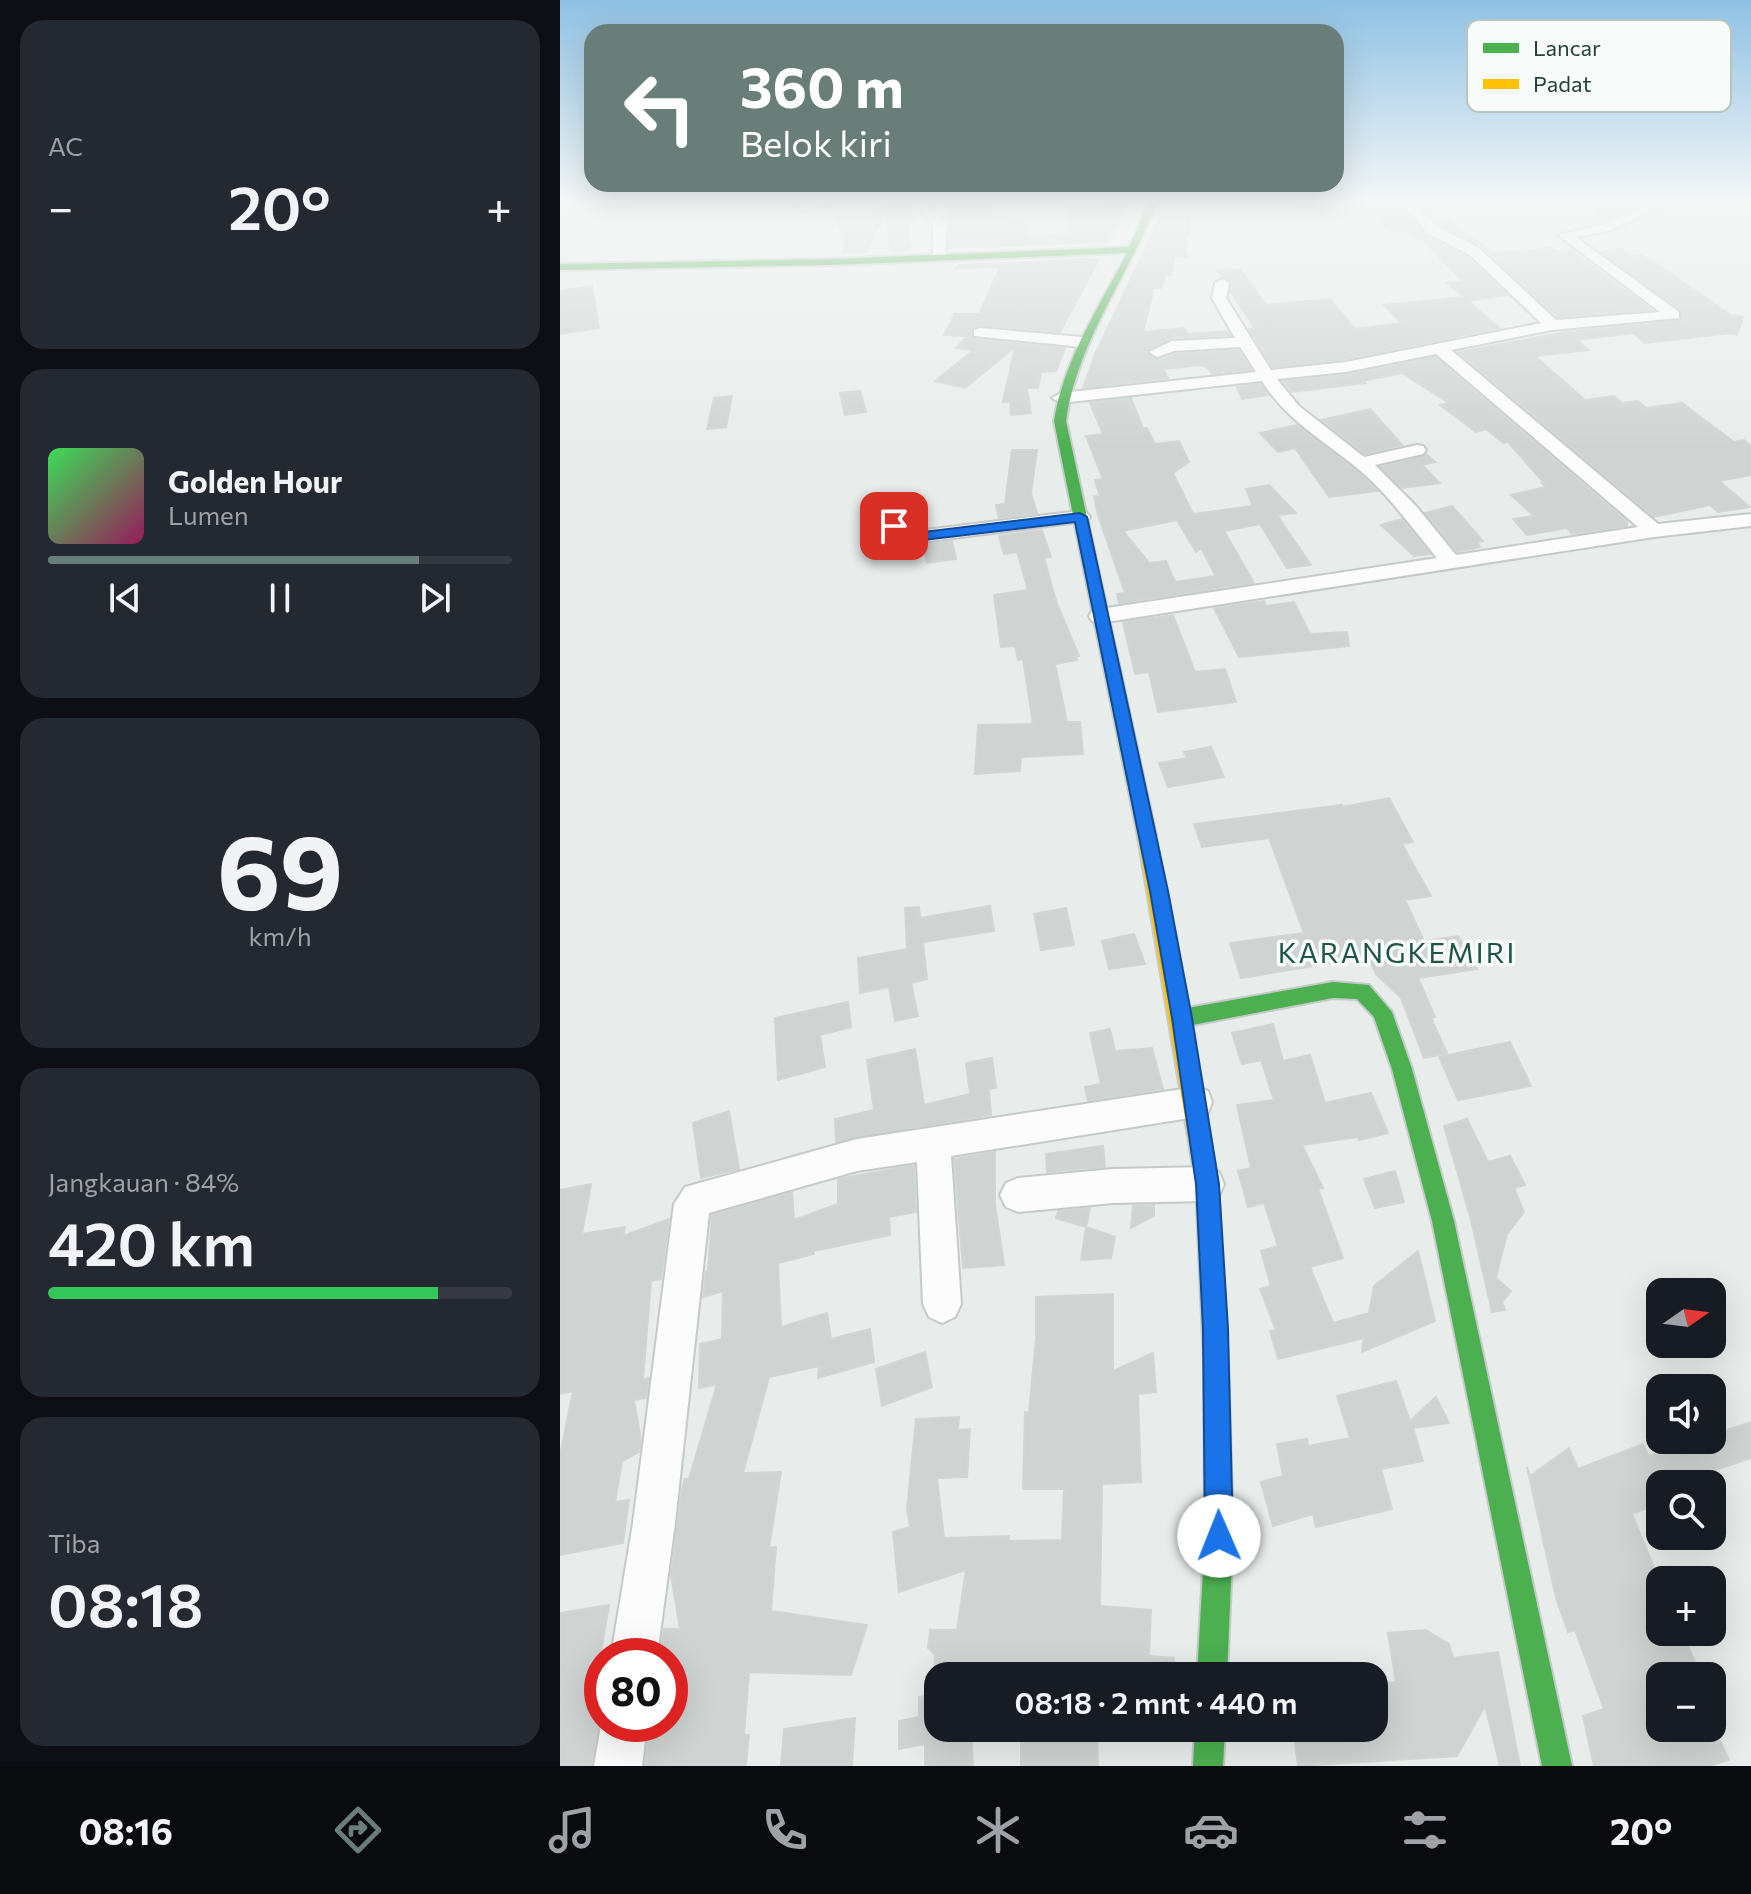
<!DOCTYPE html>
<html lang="id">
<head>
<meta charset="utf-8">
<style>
  body { margin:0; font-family:Commissioner,sans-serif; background:#242831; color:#f1f3f6; height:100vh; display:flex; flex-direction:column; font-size:30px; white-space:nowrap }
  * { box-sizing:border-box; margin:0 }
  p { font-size:26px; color:#9ea1a6 }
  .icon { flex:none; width:44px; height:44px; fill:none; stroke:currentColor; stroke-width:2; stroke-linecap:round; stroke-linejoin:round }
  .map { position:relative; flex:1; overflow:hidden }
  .drawer { display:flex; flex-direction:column; gap:20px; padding:20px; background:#0d0f14; width:560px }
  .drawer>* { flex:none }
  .banner { position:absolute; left:24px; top:24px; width:760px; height:168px; border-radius:24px; box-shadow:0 8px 32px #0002; background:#697e78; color:#fff; overflow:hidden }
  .needle { width:52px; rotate:76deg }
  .buttons { position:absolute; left:1086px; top:1278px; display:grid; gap:16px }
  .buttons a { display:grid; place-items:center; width:80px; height:80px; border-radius:16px; background:#171b24; box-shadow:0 8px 32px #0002; font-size:40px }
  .speed { position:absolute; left:24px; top:1638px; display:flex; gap:16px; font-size:40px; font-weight:700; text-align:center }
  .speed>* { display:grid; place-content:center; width:104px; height:104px; border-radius:50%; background:#171b24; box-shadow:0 8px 32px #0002; line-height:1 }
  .speed .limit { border:12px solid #d22; background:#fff; color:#111 }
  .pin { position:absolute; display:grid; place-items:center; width:68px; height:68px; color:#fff; margin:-34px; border-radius:16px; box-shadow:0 4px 12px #0006 }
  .me { position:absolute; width:88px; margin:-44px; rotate:359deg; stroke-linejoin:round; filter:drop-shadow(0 0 6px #0008) }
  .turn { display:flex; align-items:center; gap:28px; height:168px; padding:0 24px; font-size:36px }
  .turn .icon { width:104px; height:104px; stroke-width:2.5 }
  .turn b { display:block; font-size:56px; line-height:68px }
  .big { font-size:60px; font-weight:600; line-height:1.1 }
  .drawer .tile { flex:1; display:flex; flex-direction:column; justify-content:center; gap:12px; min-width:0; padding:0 28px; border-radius:24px; background:#242831 }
  .drawer .dial { align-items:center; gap:0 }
  .dial b { font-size:104px; line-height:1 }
  .song { display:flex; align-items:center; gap:24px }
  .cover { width:96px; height:96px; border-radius:12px; background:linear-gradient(135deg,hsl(130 70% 55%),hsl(330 70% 35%)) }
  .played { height:8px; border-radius:4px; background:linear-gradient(90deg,#697e78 80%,#363941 80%) }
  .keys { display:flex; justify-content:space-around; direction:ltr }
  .heat { display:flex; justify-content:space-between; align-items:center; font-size:44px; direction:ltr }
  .charge { height:12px; border-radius:6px; background:linear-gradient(90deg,#34c759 84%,#363941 0) }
  .trip { position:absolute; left:364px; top:1662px; width:464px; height:80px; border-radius:24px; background:#171b24; box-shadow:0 8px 32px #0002; font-weight:600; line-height:80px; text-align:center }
  .menu { display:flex; height:128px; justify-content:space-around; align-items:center; background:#090b0e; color:#9ea1a6 }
  .menu .icon { width:56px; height:56px }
  .menu .on { color:#697e78 }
  .menu b { font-size:36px; color:#f1f3f6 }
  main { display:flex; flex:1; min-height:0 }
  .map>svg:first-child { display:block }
</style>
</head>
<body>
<main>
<section class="drawer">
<div class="tile"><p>AC</p>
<div class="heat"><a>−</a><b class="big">20°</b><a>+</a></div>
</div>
<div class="tile">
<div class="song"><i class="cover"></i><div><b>Golden Hour</b><p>Lumen</p></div></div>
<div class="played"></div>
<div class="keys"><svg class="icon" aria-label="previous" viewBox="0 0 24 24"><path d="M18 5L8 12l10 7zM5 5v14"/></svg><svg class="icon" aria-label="pause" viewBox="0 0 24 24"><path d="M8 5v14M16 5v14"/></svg><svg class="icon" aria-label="next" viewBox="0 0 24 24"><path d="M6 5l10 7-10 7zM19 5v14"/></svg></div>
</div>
<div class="tile dial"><b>69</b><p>km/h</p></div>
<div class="tile"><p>Jangkauan · 84%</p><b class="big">420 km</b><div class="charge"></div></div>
<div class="tile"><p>Tiba</p><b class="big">08:18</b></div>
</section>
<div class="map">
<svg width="1191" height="1766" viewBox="0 0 1191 1766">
  <rect width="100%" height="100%" fill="#e8edeb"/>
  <!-- building -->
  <g fill="#cfd4d2" stroke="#d1d6d4" stroke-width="2" fill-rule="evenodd">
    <polygon points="386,200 423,200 432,214 444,213 448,219 462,218 472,238 510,232 508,207 546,207 547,200 570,200 548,242 389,248 390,224"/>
    <polygon points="741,200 838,200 864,234 908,257 948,295 908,301 939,328 786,359 713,367 689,329 695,328 670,291 672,282 657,271 680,269 706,305 770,299 795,329 841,323 824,305 904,297 887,283 904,282 864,241 859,241 848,230 830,231 812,215 758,219"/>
    <polygon points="1048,200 1070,200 1059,214 1048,219 1035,217"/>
    <polygon points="347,202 354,221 347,221 351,250 330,251 326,205"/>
    <polygon points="325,212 306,252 283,253 285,249 276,217"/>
    <polygon points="629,217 630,235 625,235 627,257 614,257 611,275 605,275 601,288 594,288 583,332 624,328 628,334 667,331 670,335 612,338 586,353 598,360 615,354 678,350 691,370 652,374 647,367 641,365 603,369 608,378 523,388 536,352 600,218"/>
    <polygon points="887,220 934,253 992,248 996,251 1011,250 1092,310 997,317 922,247 875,221"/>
    <polygon points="1061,249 1071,256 1080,255 1094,262 1171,315 1183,317 1177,335 1171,333 1085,343 1073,333 1017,340 1029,350 975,356 1025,400 1054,396 1062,403 1078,401 1086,408 1122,403 1174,442 1184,440 1191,446 1191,475 1159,481 1190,507 1158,512 1150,505 1094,517 898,352 1006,332 1121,320 1121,310 1041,252"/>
    <polygon points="539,259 500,332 420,325 412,328 414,339 505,348 496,371 481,372 478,388 467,388 471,413 451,415 450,402 443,402 455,347 405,388 375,381 414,350 396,348 407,336 384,335 395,314 419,314 440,267 395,269 399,265"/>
    <polygon points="32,286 39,328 0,334 0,291"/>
    <polygon points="875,357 1067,522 1067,526 1012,534 1007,528 967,535 953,519 974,516 951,495 986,487 982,483 984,483 948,442 943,443 926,429 916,432 880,405 889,403 842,373 803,381 805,383 732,392 723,381 787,375"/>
    <polygon points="701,384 708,395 682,399 677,387"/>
    <polygon points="300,391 306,412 285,415 280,393"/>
    <polygon points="172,396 166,427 147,429 154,398"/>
    <path d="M571,398L583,428H587L595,444L619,441L629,462L613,473L633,514L693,506L686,489L709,485L736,513L717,515L751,565L727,568L700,524L664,531L694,583L559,603L557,594L565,593L538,515L534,496L540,497L535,480L543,479L526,436L543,434L530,403ZM617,520L636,552L641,548L656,576L615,582L606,561L589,563L563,531Z"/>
    <polygon points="810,409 842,445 805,454 761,420"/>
    <polygon points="737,425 801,475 817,491 769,497 735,448 718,452 700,433"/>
    <polygon points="452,450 477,450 471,493 477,513 439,518 436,505 445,504"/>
    <polygon points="866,454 875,462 862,465 880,483 842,488 821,467"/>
    <polygon points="892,506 923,541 917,542 920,547 897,552 865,513"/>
    <polygon points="842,519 848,527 870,554 854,556 821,525"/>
    <polygon points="323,527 331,542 346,547 306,555 304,532"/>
    <polygon points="482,530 491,557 484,558 497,604 519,656 516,657 517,660 495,664 507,722 520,722 523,754 461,757 460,771 415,774 418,725 473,724 463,659 458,660 455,646 441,647 434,595 468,590 457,552 444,554 439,536"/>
    <polygon points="392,541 396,559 367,563 363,545"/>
    <polygon points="704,601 706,606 734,602 750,634 787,632 789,646 679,657 654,608"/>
    <polygon points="613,615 635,672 665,669 676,702 598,712 589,672 575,674 563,622"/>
    <polygon points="651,747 664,777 608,787 599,763 627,758 624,752"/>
    <polygon points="829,798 853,842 842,844 871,896 845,900 864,941 898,936 917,969 858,978 875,1017 871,1018 887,1053 864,1058 841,998 816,974 808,957 681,978 670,943 744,933 709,838 642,847 634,824 782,805 782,807"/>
    <polygon points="430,906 434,931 363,942 367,979 351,983 358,1016 335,1021 329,987 300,993 298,958 347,949 345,908 359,907 360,918"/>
    <polygon points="506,908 514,945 481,950 474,914"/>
    <polygon points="574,934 585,964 549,969 542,941"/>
    <polygon points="288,1002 291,1027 260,1035 265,1067 218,1080 215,1018"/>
    <polygon points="713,1024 723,1061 750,1055 765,1103 811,1093 828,1133 799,1140 798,1137 742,1145 763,1188 758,1189 783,1258 750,1267 773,1323 809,1313 814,1286 858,1251 875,1321 802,1352 804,1338 718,1359 710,1331 716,1330 700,1289 711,1286 701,1251 718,1246 704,1203 688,1207 678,1171 691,1168 677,1105 714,1100 701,1060 682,1064 672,1033"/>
    <polygon points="550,1029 555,1051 592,1048 603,1089 528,1101 525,1087 541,1084 530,1033"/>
    <polygon points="950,1042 971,1086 898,1100 879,1057"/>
    <polygon points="355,1049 364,1105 410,1094 406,1063 432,1058 436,1088 429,1089 431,1115 276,1142 275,1119 314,1110 307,1060"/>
    <polygon points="169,1111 179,1169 141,1178 133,1123"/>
    <polygon points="907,1119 928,1162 950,1156 965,1185 954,1188 964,1212 947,1234 936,1278 951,1291 942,1302 945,1310 932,1312 911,1220 884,1126"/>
    <polygon points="543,1146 545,1167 487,1172 486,1154"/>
    <polygon points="435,1152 435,1204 444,1265 403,1268 394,1159"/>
    <polygon points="354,1165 356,1212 329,1217 330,1235 254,1251 254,1254 218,1263 221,1327 267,1313 271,1339 310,1329 314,1362 258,1378 259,1366 209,1377 183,1473 221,1472 209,1548 216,1547 211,1611 307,1625 291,1675 189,1672 184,1735 189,1735 186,1766 85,1766 90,1724 110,1724 110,1656 100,1656 104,1629 120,1629 111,1575 122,1490 125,1479 129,1479 157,1384 139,1388 140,1344 162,1339 163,1291 143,1297 146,1272 148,1271 152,1215 232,1192 234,1220 278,1204 278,1179"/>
    <polygon points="835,1171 844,1202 815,1208 804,1179"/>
    <polygon points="31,1184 22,1234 65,1227 63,1236 109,1219 101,1279 91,1281 83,1380 89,1378 86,1398 74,1400 81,1440 79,1452 62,1461 55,1502 69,1500 63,1543 0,1555 0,1455 13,1391 0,1394 0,1190"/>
    <polygon points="594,1205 594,1216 571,1228 573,1206"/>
    <polygon points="530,1208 526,1227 496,1218 498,1211"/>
    <polygon points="526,1227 555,1237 551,1258 521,1260"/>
    <polygon points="553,1294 553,1371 593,1353 596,1392 578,1394 581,1482 542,1484 540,1606 591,1610 589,1656 614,1658 613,1676 374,1676 375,1655 368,1648 370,1630 397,1630 406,1570 339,1592 333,1532 350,1527 347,1509 356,1419 399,1417 398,1430 410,1429 407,1477 377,1478 384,1538 449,1536 449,1541 502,1540 504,1489 463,1489 465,1412 469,1412 476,1338 476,1297"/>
    <polygon points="365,1352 372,1387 322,1406 316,1369"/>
    <polygon points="836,1381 850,1421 876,1397 889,1423 853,1428 863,1461 821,1469 832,1509 756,1527 753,1514 713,1526 701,1482 723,1476 717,1444 747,1439 748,1446 790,1438 777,1396"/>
    <polygon points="1191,1422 1191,1458 1114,1484 1100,1484 1100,1503 1072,1514 1100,1582 1100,1632 1122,1632 1135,1662 1100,1671 1100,1728 1154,1728 1169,1760 1149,1766 1034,1766 1023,1716 1044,1709 1015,1630 1008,1632 996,1598 967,1467 970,1476 1009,1448 1018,1469 1083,1444 1089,1456 1136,1440 1152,1440 1152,1435"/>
    <polygon points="49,1605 41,1652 42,1717 31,1766 0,1766 0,1613"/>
    <polygon points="866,1630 889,1644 893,1658 938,1652 960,1766 940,1766 925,1706 897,1756 738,1766 733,1728 814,1728 814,1684 836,1682 828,1633"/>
    <polygon points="378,1693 378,1728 411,1728 413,1766 365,1766 365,1744 339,1749 339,1721 359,1717 359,1697"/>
    <polygon points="295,1718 292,1766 221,1766 224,1729"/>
    <polygon points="461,1728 537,1728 538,1766 461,1766"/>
  </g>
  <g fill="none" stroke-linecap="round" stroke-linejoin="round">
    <defs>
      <g id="street">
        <polygon points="261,200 285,200 242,211 236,207"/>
        <polygon points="353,200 364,200 387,224 385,261 373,258 373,225"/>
        <path d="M841,200H853L876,226L920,249L996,320L1100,312L998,235L1041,225L1100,200H1116L1049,231L1016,237L1119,312V318L992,330L891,350L1098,524L1191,514V526L1094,537L540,623L532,621L529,616L532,611L540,609L877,558C853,529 831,498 803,473C768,443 726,421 702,381L501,403L492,398L501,393L696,372L680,347L614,351L597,357L589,352L612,341L675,338L652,298L655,283L662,279L669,283L666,298L711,370L786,362L981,323L910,255L866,232ZM876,354L1078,527L896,555L856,506L815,465L863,454L866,450L863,446L857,445L804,457L739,406L717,379L786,372Z"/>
        <polygon points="420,328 522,337 530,342 522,347 414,336 414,330"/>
        <polygon points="520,511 527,513 530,517 527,521 347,544 334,541 324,522 327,518 341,518 349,532"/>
        <polygon points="636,1087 648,1091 652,1102 648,1113 636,1117 391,1156 401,1304 395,1317 382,1323 369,1317 363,1304 357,1162 297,1171 149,1213 115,1523 97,1656 51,1656 73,1523 114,1204 125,1187 297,1139"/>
        <polygon points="647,1167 659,1172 664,1184 659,1196 647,1201 553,1203 458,1212 446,1207 440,1195 446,1183 458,1178 553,1169"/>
        <polygon points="42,1720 42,1724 87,1724 82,1766 34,1766"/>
      </g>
      <g id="fast">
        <path d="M590,200H598C570,274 517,341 506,421L595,831L586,837L577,831L494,421C504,359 539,308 567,253L271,265L0,270V264L271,259L569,247Z"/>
        <polygon points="773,982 809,985 832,1012 852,1069 894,1221 1012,1766 982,1766 872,1221 832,1069 814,1017 797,999 773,998 622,1027 615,1024 612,1018 615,1012 622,1009"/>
        <polygon points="656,1350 665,1353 668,1362 673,1536 667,1676 637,1676 645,1536 644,1362 647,1353"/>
        <polygon points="635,1728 665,1728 663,1766 633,1766"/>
      </g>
      <polygon id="slow" points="586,825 595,831 658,1184 668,1362 665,1371 656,1374 647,1371 644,1362 636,1184 577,831"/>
    </defs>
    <!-- street casing -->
    <use href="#street" stroke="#c5cac8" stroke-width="4"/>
    <!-- fast casing -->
    <use href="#fast" stroke="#c3cbc8" stroke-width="4"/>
    <!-- slow casing -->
    <use href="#slow" stroke="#c3cbc8" stroke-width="4"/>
    <!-- street -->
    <use href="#street" fill="#fcfcfc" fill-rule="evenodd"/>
    <!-- fast -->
    <use href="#fast" fill="#4caf50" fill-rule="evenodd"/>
    <!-- slow -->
    <use href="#slow" fill="#ffc107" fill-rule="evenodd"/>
  </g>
  <!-- sky -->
  <linearGradient id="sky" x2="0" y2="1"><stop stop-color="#8fc1e3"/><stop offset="0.45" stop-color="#f5f7f6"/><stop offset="1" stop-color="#f5f7f6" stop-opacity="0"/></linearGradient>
  <rect width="1191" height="447" fill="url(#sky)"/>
  <!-- route -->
  <polygon fill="#1a73e8" stroke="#114b97" stroke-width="2" points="520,513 527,517 608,891 632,1018 659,1184 668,1329 673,1536 669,1546 659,1550 649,1546 645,1536 643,1329 636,1184 612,1018 590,891 515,522 347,542 336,540 328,526 339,523 347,534"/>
  <g text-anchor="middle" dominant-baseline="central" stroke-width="7" stroke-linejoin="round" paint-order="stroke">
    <!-- quarter labels -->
    <g font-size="28" letter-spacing="2" fill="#1f5548" stroke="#f7fbf9">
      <text x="837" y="952">KARANGKEMIRI</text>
    </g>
  </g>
  <!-- legend -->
  <rect x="907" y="20" width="264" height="92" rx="12" fill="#f7fbf9" stroke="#b8c4c0" stroke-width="2"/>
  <rect x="923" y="43" width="36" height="10" fill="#4caf50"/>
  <rect x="923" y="79" width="36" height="10" fill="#ffc107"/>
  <g font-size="22" fill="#24423a">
    <text x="973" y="56">Lancar</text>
    <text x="973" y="92">Padat</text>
  </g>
</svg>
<div class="buttons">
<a><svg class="needle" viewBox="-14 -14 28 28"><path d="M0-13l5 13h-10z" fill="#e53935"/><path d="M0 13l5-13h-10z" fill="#9ea1a6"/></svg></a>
<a><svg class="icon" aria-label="sound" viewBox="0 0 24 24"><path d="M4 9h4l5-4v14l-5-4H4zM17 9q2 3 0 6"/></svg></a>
<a><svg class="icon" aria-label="search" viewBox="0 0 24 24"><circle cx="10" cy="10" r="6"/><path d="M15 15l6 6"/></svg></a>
<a>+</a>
<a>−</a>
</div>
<div class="speed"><div class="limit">80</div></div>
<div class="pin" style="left:334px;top:526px;background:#d93025"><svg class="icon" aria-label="arrive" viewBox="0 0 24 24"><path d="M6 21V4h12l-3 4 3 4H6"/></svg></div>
<svg class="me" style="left:659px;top:1536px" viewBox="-20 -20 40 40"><circle r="19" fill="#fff"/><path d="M0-13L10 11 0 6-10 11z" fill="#1a73e8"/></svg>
<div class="trip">08:18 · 2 mnt · 440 m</div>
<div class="banner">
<div class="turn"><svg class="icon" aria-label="left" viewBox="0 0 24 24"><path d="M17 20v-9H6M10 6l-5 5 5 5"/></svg><div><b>360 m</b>Belok kiri</div></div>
</div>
</div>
</main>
<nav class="menu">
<b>08:16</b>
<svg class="icon on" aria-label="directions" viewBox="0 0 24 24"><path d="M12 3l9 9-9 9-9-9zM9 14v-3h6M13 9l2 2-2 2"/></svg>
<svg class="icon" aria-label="music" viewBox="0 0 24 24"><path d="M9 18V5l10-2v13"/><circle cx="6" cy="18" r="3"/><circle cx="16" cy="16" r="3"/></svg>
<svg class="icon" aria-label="phone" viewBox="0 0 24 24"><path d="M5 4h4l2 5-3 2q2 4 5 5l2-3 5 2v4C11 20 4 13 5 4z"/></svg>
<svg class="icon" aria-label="climate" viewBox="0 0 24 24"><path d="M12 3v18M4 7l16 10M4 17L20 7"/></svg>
<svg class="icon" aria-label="car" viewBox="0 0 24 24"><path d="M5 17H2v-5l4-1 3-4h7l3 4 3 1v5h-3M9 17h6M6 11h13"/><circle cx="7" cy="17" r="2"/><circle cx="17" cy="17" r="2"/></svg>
<svg class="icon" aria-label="filters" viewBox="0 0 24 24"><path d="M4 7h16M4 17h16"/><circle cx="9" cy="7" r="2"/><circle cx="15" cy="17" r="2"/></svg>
<b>20°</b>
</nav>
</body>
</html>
